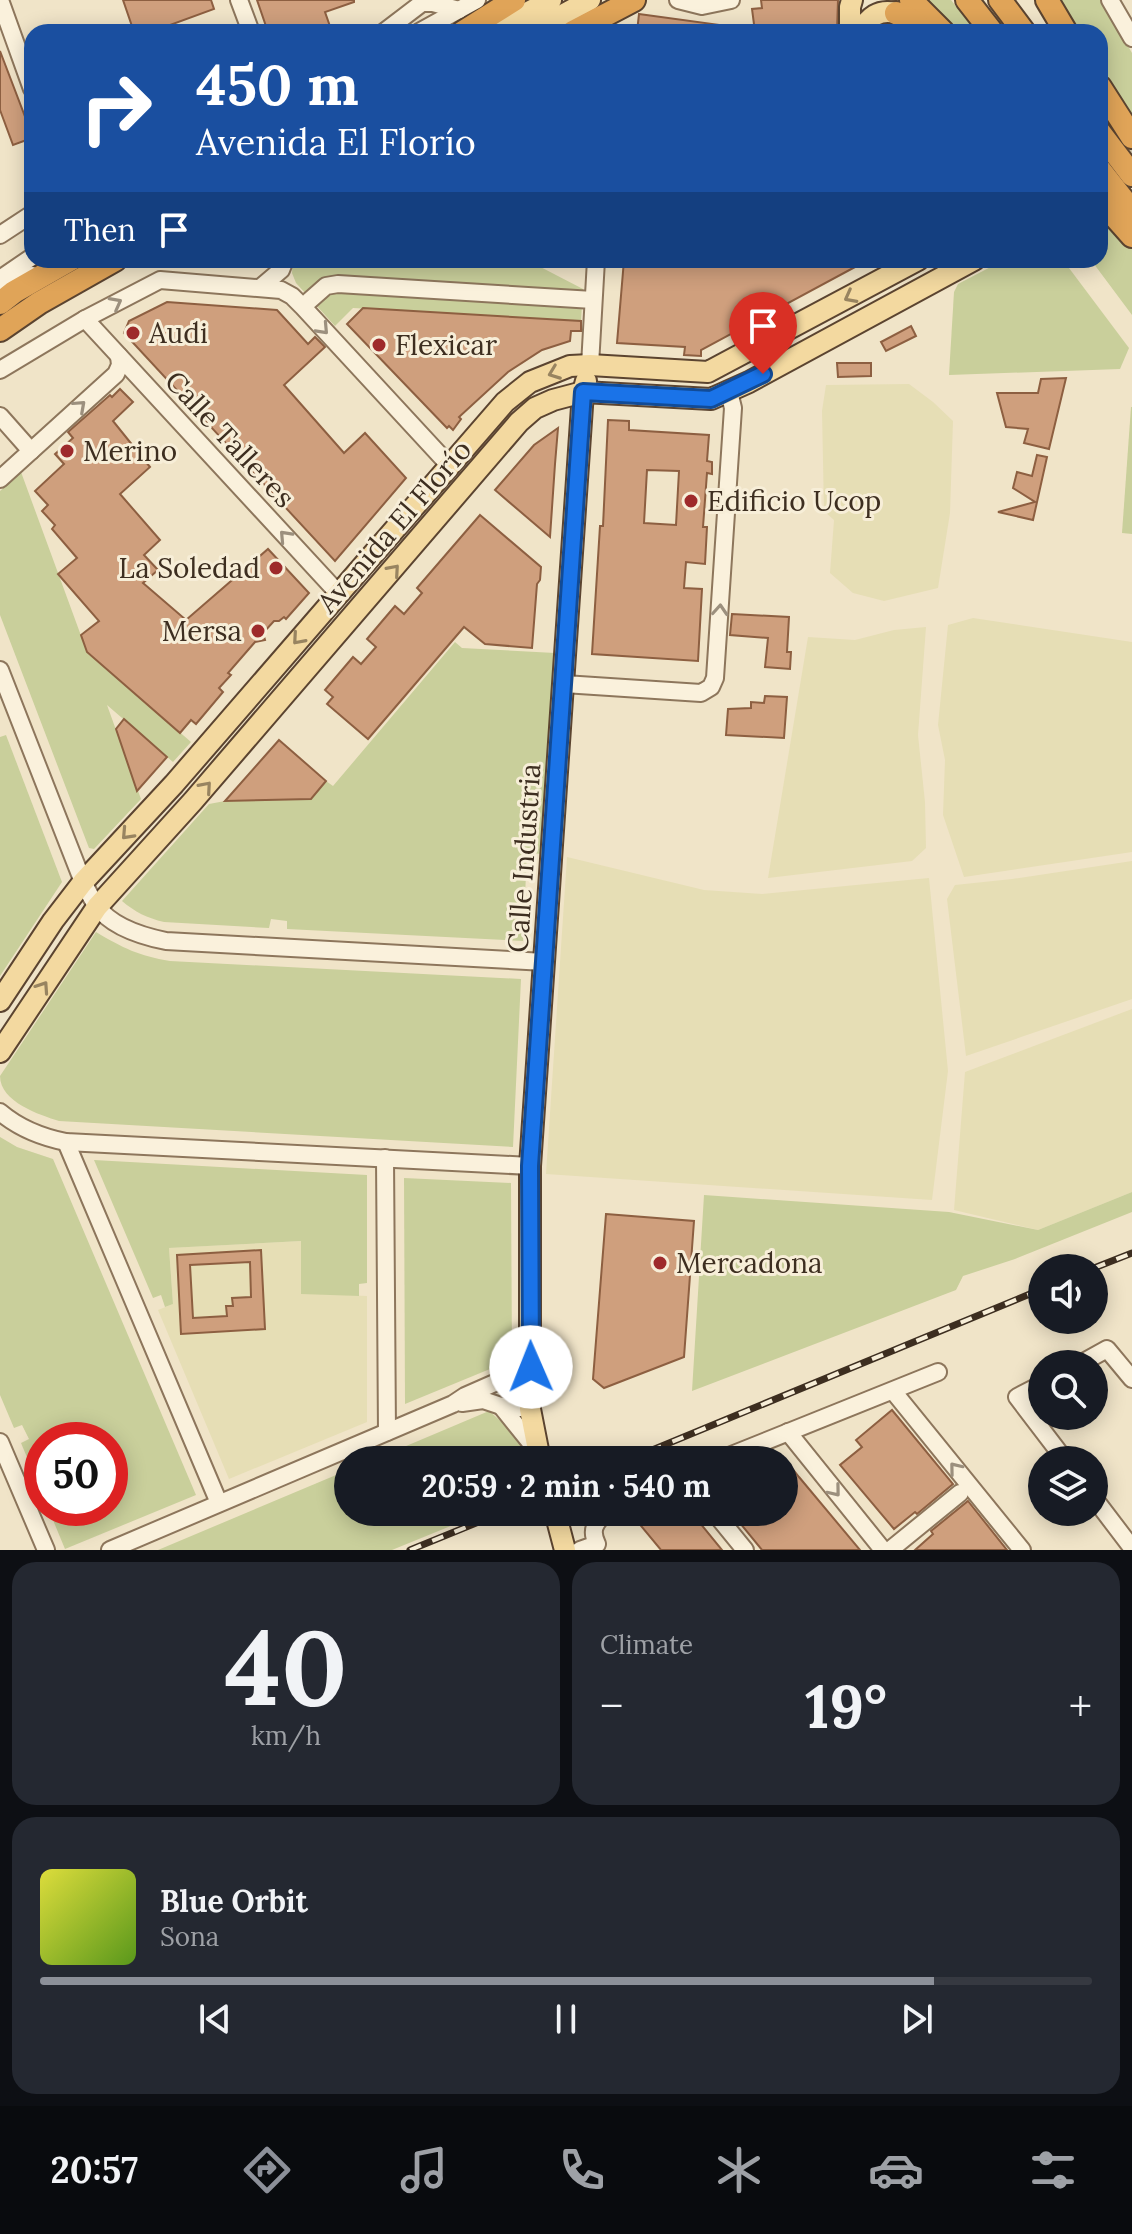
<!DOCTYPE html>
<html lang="en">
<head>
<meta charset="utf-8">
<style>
  body { margin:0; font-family:Lora,serif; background:#242831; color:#f1f3f6; height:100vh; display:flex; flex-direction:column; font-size:30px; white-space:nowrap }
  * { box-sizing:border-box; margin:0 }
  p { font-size:26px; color:#9ea1a6 }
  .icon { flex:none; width:44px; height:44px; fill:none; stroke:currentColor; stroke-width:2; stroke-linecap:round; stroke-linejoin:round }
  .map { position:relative; height:1550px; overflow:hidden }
  .sheet { display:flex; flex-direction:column; gap:12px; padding:12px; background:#0d0f14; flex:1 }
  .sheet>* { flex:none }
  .hud { position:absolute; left:24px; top:24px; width:1084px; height:244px; border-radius:24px; box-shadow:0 4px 20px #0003; background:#1a4fa0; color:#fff; overflow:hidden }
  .tools { position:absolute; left:1028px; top:1254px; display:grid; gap:16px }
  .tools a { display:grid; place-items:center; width:80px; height:80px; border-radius:50%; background:#171b24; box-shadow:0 4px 20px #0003; font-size:40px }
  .speed { position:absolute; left:24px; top:1422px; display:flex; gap:16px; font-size:40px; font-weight:700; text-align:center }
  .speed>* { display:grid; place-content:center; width:104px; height:104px; border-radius:50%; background:#171b24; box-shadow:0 4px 20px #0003; line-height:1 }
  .speed .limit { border:12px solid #d22; background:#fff; color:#111 }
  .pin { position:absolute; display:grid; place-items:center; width:68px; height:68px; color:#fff; margin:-82px -34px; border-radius:50% 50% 50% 0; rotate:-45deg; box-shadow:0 0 8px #0007 }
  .pin .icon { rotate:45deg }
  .me { position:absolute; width:88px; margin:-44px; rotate:359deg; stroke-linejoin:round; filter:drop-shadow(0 0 6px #0008) }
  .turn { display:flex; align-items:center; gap:28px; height:168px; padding:0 40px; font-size:36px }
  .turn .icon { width:104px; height:104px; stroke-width:2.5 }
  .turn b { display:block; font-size:56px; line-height:68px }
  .then { display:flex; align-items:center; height:76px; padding:0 40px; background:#0003; gap:16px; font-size:30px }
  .big { font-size:60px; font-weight:700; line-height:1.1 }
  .sheet .widget { flex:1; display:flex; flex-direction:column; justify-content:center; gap:12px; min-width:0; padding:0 28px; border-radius:24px; background:#242831 }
  .sheet .dial { align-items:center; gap:0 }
  .dial b { font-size:104px; line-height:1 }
  .song { display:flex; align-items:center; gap:24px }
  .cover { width:96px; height:96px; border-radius:12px; background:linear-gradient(135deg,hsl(60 70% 55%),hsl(90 70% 35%)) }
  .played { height:8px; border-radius:4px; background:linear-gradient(90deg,#8c9099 85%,#363941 85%) }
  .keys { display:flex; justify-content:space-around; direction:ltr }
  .heat { display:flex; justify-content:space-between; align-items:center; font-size:44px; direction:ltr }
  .sheet .tiles { flex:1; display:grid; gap:12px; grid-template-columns:1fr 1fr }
  .widget:last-child { grid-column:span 2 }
  .trip { position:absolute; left:334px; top:1446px; width:464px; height:80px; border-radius:40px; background:#171b24; box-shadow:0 4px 20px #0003; font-weight:700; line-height:80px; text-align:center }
  .dock { display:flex; height:128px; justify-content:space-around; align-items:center; background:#090b0e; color:#9ea1a6 }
  .dock .icon { width:56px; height:56px }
  .dock .active { color:#8c9099 }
  .dock b { font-size:36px; color:#f1f3f6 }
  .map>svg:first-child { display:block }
</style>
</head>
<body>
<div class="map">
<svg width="1132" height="1550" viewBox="0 0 1132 1550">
  <rect width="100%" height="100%" fill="#f0e4c8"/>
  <!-- farmland -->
  <g fill="#e6deb5">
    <polygon points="909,384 933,402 953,421 950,513 938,588 884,601 853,593 830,573 834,520 824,511 822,411 826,385"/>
    <polygon points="973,618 1132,642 1132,852 964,877 943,815 945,760 938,725 948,625"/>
    <polygon points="926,627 918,735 925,802 926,848 912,861 768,878 808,637 855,640 894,630"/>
    <polygon points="567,857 704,890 762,894 929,878 948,1071 932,1200 546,1174"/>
    <polygon points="1132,861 1132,999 966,1056 947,899 955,885 1012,879"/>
    <polygon points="1132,1009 1132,1192 1038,1230 954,1210 965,1072"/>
    <polygon points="302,1241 301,1293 367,1296 367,1422 229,1479 158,1310 173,1304 169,1248"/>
  </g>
  <!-- green -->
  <g fill="#c9cf9b">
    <polygon points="925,0 951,0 976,32 955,32"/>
    <polygon points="1057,0 1101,0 1132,53 1132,123 1130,124 1100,73 1100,32 1076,32"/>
    <polygon points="1100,214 1132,247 1132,315 1091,260 1100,260"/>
    <polygon points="293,260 527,260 583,289 581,321 353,308 335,326 296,283 292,273"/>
    <polygon points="1004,260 1063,260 1129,348 1120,369 949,375 954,292 958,284"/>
    <polygon points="1131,407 1132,407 1132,534 1122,533"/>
    <polygon points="21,472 87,652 191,742 173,762 107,705 141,799 94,849 89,848 0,615 0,491"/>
    <path d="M455,642L462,648L555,653L543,834L540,854L527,852L523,941L287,929V921L271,919L269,928L164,922C147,918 135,912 122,901L209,804L225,801L311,799L326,781L333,786Z"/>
    <polygon points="6,735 62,882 0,976 0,737"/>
    <path d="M96,932C123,948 139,956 170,961L521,979L513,1147L59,1121C40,1115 0,1102 0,1076Z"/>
    <polygon points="0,1137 17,1147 53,1159 196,1495 65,1549 48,1508 110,1508 110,1440 42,1440 42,1493 21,1443 29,1439 22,1425 14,1428 0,1395"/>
    <polygon points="94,1160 367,1175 367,1283 359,1284 359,1296 301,1294 301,1241 169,1248 173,1304 165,1307 161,1295 153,1298"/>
    <polygon points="404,1178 511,1183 512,1360 405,1404"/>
    <polygon points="1132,1192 1132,1212 1015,1259 963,1276 956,1290 692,1391 704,1195 949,1212 1038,1230"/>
    <polygon points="489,1411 516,1434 529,1460 373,1460"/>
    <polygon points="348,1470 348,1512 485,1512 392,1550 158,1550"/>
  </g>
  <!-- building -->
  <g fill="#cf9f7d" stroke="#8d5f41" stroke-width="2" fill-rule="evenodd">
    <polygon points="123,0 211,0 214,9 151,32 134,32"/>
    <polygon points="257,0 354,0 354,2 325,12 332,32 268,32"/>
    <polygon points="761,0 838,0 837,32 755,32 752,9 762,8"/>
    <polygon points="639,14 720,25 719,32 637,32"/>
    <polygon points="0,51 32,135 32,138 13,145 0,110"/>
    <polygon points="624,260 868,260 701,350 701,356 684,355 685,347 617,343"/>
    <polygon points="167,302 277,310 308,344 315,337 325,347 284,385 344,453 365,433 406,478 335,561 124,333 129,321"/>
    <polygon points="363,308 581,321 581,331 571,331 570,341 542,350 508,372 459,417 461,419 453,430 449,426 447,428 347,324"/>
    <polygon points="911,326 916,336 886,351 881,342"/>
    <polygon points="837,363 871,363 871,376 838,377"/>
    <polygon points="1066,378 1049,449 1024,443 1028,429 1006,427 997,393 1038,393 1041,379"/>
    <polygon points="120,389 133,402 113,421 150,467 120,494 160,540 144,555 158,570 143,583 186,620 268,549 309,593 286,619 284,617 279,621 274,621 263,633 265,640 255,642 228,673 231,675 219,688 223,692 196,724 191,720 180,733 87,652 81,635 99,621 58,574 77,558 52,529 55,525 42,511 48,505 35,491 64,464 55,454 73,438 68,432 110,395 112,397"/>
    <path d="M608,420L629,421V430L709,435L707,461L712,462V474L707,473L703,527H707L705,564L686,562L684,588L702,589L698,661L592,654L600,526H603ZM647,470L679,471L676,525L644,523Z"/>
    <polygon points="558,428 555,464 550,537 495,490 534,445"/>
    <polygon points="1037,455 1047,457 1033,520 998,512 1035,502 1013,488 1017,472 1032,476"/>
    <polygon points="480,515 541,567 540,580 537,584 532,648 485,644 464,627 368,739 327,704 333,697 325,690 353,657 361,664 376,647 367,639 395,606 404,614 422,593 417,588"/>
    <polygon points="732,614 789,617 787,652 791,652 790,669 765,667 768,638 730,635"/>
    <polygon points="765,696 787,697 784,738 726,735 728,709 751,708 751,702 764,703"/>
    <polygon points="124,719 167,757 137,791 116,729"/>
    <polygon points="279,740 326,781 311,799 225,801"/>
    <polygon points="606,1214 694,1221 684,1357 604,1388 593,1379"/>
    <path d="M261,1250L265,1329L181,1334L177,1255ZM250,1262L251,1297L232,1298L233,1306H226L227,1316L193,1318L190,1265Z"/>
    <polygon points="892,1410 953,1484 917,1514 915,1512 894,1529 840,1465 862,1447 856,1440"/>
    <polygon points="784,1458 799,1477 860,1550 762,1550 731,1512 784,1512"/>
    <polygon points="968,1501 1007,1550 915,1550 933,1534 931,1531"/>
    <polygon points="649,1512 691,1512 722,1550 661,1550 637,1521"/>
  </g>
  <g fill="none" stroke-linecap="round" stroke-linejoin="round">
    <!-- major-tunnel -->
    <polyline stroke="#ccc0a6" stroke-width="20" stroke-dasharray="20 10" stroke-linecap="butt" points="1100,159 1132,142"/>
    <defs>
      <g id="minor">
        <polyline points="0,0 32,89"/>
        <polyline points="239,0 251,32"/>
        <polyline points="678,0 702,6 731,0"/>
        <polyline points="1110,0 1132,38"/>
        <polyline points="384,32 422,3 433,3 459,10"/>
        <polyline points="419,32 477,0"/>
        <polyline points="0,235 32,214"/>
        <polyline points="0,279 32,257"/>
        <polyline points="0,284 32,275"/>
        <polyline points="261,287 281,270 285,260"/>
        <polyline points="309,301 326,286 338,284 593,300"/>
        <polyline points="85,319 338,593"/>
        <polyline points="590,365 596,260"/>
        <polyline points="0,370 85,319 160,280 281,290 292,296 303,307 449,465"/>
        <polyline points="0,416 31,451"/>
        <polyline points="0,479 116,374 120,365 119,356"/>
        <path d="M0,670L83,882C87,889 91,898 96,905C111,927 141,936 166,941L545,962"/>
        <polyline points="564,684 701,693 711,687 715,678 733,408 729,392"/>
        <path d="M0,1112C20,1129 41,1137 66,1142L530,1166"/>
        <polyline points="66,1142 219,1503"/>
        <polyline points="385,1158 387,1432"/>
        <polyline points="1080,1364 1107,1349 1132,1379"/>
        <polyline points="1042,1384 1017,1397 1065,1460"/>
        <polyline points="893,1391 1022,1550"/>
        <polyline points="462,1403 483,1400 501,1406 530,1409"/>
        <polyline points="501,1406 538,1452"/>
        <polyline points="788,1432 883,1550"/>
        <polyline points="0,1442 46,1550"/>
        <polyline points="719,1460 938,1372"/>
        <polyline points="1094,1498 1132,1548"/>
        <polyline points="714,1512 745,1550"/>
        <polyline points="110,1550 453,1404 465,1396 531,1367"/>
        <path d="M580,1550L597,1544C590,1530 595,1523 606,1512"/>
        <polyline points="890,1550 960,1493"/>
      </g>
      <g id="major">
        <polyline points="491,32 551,0"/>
        <polyline points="531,32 590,0"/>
        <polyline points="850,32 850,7 852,0"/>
        <path d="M860,32C869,17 878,9 896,13"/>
        <polyline points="0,1001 53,921 83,882 174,784 505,402 530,382 570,366 590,365 708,372 918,260"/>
        <polyline points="0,1052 97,907 193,801 519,422 535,408 553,400 583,392 711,399 749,382 974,260"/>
        <polyline points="540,1460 530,1409 530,1166 583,392 586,381"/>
        <polyline points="555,1512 565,1550"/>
      </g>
      <g id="highway">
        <polyline points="911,0 943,32"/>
        <polyline points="967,0 992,32"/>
        <polyline points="1000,0 1024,32"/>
        <polyline points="1047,0 1066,32"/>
        <polyline points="896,13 915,22 925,32"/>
        <polyline points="463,32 514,0"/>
        <polyline points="573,32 634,0"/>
        <polyline points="1100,87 1132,137"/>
        <polyline points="1100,133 1132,175"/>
        <polyline points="1100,170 1132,211"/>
        <polyline points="1100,200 1132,236"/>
        <polyline points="0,303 14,292 70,260"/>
        <polyline points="0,330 39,303 115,260"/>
      </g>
    </defs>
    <!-- minor casing -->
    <use href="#minor" stroke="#8d765c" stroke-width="20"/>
    <!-- major casing -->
    <use href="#major" stroke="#5b4430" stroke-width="24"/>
    <!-- highway casing -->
    <use href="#highway" stroke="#5b4430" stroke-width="26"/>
    <!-- minor -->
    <use href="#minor" stroke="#faf1dc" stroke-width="16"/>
    <!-- major -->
    <use href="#major" stroke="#f3d9a0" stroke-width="20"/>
    <!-- highway -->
    <use href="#highway" stroke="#e0a458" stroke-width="22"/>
    <defs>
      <g id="rail">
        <polyline points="1094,1268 1132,1253"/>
        <polyline points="628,1460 1042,1289"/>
        <polyline points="410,1550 503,1512"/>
      </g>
    </defs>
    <!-- rail casing -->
    <use href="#rail" stroke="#3d2e20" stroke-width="7"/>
    <!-- rail -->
    <use href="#rail" stroke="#f7eed8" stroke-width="4" stroke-dasharray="12" stroke-linecap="butt"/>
  </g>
  <!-- one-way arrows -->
  <defs><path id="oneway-chevron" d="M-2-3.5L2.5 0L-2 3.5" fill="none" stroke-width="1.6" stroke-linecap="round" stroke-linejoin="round" transform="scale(2)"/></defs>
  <g stroke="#988460">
    <use href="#oneway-chevron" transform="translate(850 297) rotate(152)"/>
    <use href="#oneway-chevron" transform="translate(554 373) rotate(159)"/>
    <use href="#oneway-chevron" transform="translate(394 570) rotate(-49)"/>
    <use href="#oneway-chevron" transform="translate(298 639) rotate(131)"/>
    <use href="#oneway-chevron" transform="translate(206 787) rotate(-49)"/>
    <use href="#oneway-chevron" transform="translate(127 834) rotate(133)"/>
    <use href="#oneway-chevron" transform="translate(43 987) rotate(-56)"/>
  </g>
  <g stroke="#9c907e">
    <use href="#oneway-chevron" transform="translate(116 303) rotate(-28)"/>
    <use href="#oneway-chevron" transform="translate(323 329) rotate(47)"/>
    <use href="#oneway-chevron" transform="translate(80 406) rotate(-42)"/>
    <use href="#oneway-chevron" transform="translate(285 536) rotate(-133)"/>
    <use href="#oneway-chevron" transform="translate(720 610) rotate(-86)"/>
    <use href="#oneway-chevron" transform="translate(955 1468) rotate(-129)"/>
    <use href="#oneway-chevron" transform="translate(835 1491) rotate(51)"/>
  </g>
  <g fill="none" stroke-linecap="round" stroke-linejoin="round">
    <defs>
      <polyline id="route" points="531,1367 530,1166 583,392 711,399 763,374"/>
    </defs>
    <!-- route casing -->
    <use href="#route" stroke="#114b97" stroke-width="20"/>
    <!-- route -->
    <use href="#route" stroke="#1a73e8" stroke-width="14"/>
  </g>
  <!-- markers -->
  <g fill="#9e2a2b" stroke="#f7eed8" stroke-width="3">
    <circle cx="133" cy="333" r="8"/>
    <circle cx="379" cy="345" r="8"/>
    <circle cx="67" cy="451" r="8"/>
    <circle cx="691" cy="501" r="8"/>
    <circle cx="276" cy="568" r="8"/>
    <circle cx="258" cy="631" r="8"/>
    <circle cx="660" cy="1263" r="8"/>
  </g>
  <g text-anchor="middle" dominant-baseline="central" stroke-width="6" stroke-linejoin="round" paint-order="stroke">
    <!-- poi labels -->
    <g font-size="28" fill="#3d2e20" stroke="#f7eed8" text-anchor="start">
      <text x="149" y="333">Audi</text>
      <text x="395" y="345">Flexicar</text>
      <text x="83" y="451">Merino</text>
      <text x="707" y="501">Edificio Ucop</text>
      <text x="260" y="568" text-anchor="end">La Soledad</text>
      <text x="242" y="631" text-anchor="end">Mersa</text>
      <text x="676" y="1263">Mercadona</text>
    </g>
    <!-- street labels -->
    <g font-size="28" fill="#3d2e20" stroke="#f7eed8">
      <text transform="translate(230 439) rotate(47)">Calle Talleres</text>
      <text transform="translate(394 526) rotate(-49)">Avenida El Florío</text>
      <text transform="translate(524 858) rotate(-86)">Calle Industria</text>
    </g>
  </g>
</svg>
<div class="tools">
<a><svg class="icon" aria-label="sound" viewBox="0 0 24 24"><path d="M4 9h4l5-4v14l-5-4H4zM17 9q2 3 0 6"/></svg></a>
<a><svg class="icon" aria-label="search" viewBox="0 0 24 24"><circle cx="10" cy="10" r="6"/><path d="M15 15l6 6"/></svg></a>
<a><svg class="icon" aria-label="layers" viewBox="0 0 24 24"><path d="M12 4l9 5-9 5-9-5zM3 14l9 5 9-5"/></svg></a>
</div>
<div class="speed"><div class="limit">50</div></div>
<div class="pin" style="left:763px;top:374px;background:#d93025"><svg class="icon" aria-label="arrive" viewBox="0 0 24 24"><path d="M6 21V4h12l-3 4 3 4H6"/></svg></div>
<svg class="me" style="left:531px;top:1367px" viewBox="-20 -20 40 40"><circle r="19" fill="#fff"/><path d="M0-13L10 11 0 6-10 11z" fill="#1a73e8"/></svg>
<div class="trip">20:59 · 2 min · 540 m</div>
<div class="hud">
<div class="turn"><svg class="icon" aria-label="right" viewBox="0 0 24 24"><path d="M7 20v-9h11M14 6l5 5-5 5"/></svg><div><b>450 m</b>Avenida El Florío</div></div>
<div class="then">Then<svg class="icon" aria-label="arrive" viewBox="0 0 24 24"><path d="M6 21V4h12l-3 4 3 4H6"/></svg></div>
</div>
</div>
<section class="sheet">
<div class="tiles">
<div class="widget dial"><b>40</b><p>km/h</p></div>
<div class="widget"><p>Climate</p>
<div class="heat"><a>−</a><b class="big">19°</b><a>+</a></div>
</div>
<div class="widget">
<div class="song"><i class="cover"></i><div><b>Blue Orbit</b><p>Sona</p></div></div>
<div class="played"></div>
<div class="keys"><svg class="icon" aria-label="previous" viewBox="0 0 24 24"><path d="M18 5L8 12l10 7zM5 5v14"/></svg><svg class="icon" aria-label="pause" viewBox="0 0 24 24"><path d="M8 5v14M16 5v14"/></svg><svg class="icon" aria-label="next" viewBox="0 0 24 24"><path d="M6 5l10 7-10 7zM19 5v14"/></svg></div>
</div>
</div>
</section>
<nav class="dock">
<b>20:57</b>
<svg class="icon active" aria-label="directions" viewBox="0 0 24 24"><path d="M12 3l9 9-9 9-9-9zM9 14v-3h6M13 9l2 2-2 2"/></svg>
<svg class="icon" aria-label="music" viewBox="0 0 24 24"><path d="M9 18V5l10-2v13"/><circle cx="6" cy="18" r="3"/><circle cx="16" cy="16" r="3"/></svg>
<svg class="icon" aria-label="phone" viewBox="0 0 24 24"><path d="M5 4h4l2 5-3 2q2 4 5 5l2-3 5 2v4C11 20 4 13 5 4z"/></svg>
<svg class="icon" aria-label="climate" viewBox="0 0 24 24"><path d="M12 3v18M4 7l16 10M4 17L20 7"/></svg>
<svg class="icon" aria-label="car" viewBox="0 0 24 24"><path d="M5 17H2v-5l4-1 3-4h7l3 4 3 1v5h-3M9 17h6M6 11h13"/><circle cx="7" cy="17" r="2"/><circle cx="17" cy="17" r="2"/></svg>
<svg class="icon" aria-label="filters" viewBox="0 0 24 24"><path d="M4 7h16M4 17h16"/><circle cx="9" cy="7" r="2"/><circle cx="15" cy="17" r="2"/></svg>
</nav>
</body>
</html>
